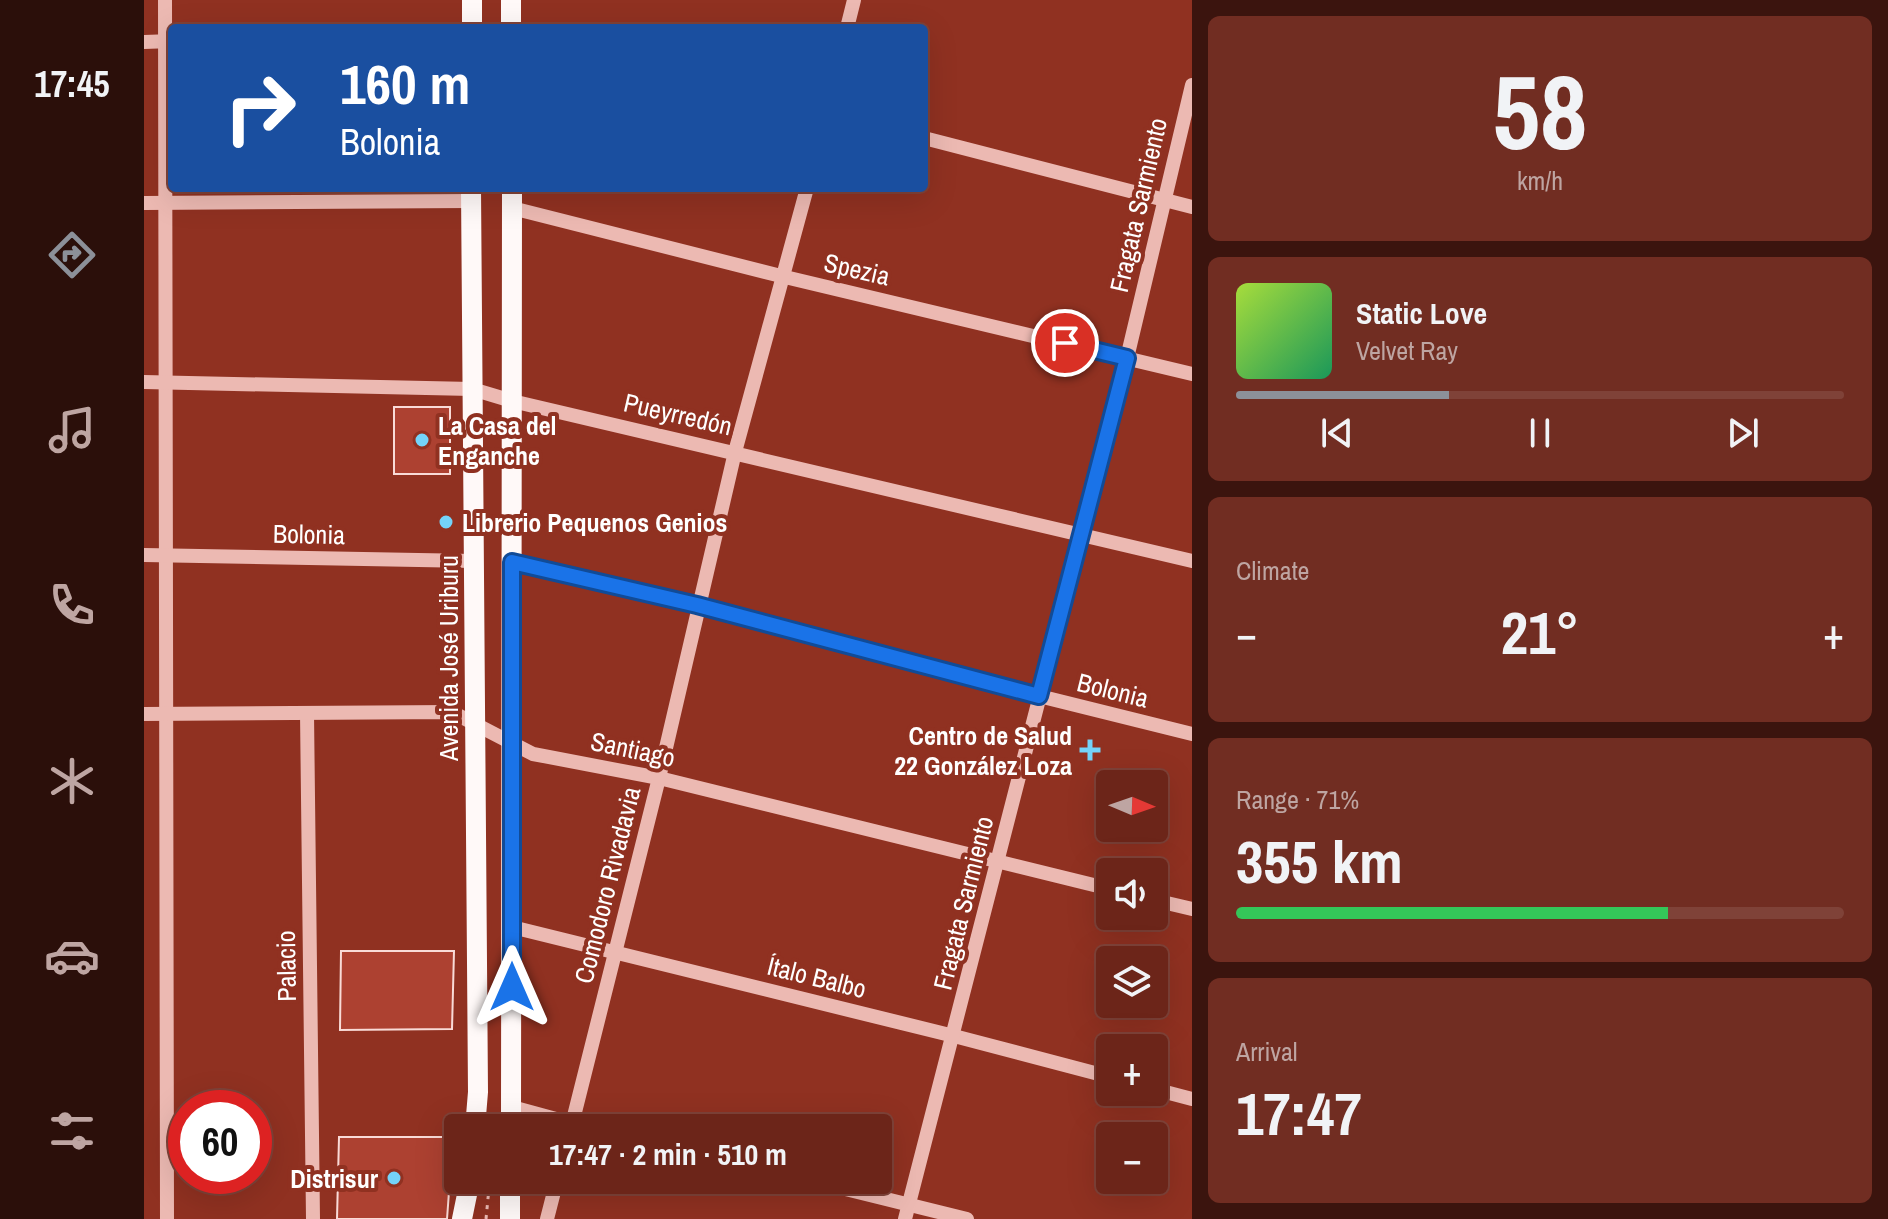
<!DOCTYPE html>
<html lang="en">
<head>
<meta charset="utf-8">
<style>
  body { margin:0; font-family:"Archivo Narrow",sans-serif; background:#712d22; color:#f1f3f6; height:100vh; display:flex; flex-direction:column; font-size:30px; white-space:nowrap }
  * { box-sizing:border-box; margin:0 }
  p { font-size:26px; color:#bea5a2 }
  .icon { flex:none; width:44px; height:44px; fill:none; stroke:currentColor; stroke-width:2; stroke-linecap:round; stroke-linejoin:round }
  .map { position:relative; flex:1; overflow:hidden }
  .details { display:flex; flex-direction:column; gap:16px; padding:16px; background:#3b140e; width:696px }
  .details>* { flex:none }
  .top-card { position:absolute; left:24px; top:24px; width:760px; height:168px; border-radius:8px; box-shadow:0 8px 32px #0002,0 0 0 2px #7f4238; background:#1a4fa0; color:#fff; overflow:hidden }
  .needle { width:52px; rotate:92deg }
  .buttons { position:absolute; left:952px; top:770px; display:grid; gap:16px }
  .buttons a { display:grid; place-items:center; width:72px; height:72px; border-radius:8px; background:#6c2519; box-shadow:0 8px 32px #0002,0 0 0 2px #7f4238; font-size:40px }
  .speed { position:absolute; left:24px; top:1090px; display:flex; gap:16px; font-size:40px; font-weight:700; text-align:center }
  .speed>* { display:grid; place-content:center; width:104px; height:104px; border-radius:50%; background:#6c2519; box-shadow:0 8px 32px #0002,0 0 0 2px #7f4238; line-height:1 }
  .speed .limit { border:12px solid #d22; background:#fff; color:#111 }
  .pin { position:absolute; display:grid; place-items:center; width:68px; height:68px; color:#fff; margin:-34px; border:4px solid #fff; border-radius:50%; box-shadow:0 2px 8px #0007 }
  .me { position:absolute; width:88px; margin:-44px; rotate:0deg; stroke-linejoin:round; filter:drop-shadow(0 0 6px #0008) }
  .turn { display:flex; align-items:center; gap:28px; height:168px; padding:0 40px; font-size:36px }
  .turn .icon { width:104px; height:104px; stroke-width:2.5 }
  .turn b { display:block; font-size:56px; line-height:68px }
  .big { font-size:60px; font-weight:800; line-height:1.1 }
  .details .widget { flex:1; display:flex; flex-direction:column; justify-content:center; gap:12px; min-width:0; padding:0 28px; border-radius:12px; background:#712d22 }
  .details .dial { align-items:center; gap:0 }
  .dial b { font-size:104px; line-height:1 }
  .song { display:flex; align-items:center; gap:24px }
  .cover { width:96px; height:96px; border-radius:12px; background:linear-gradient(135deg,hsl(80 70% 55%),hsl(150 70% 35%)) }
  .played { height:8px; border-radius:4px; background:linear-gradient(90deg,#8c9099 35%,#7f4238 35%) }
  .keys { display:flex; justify-content:space-around; direction:ltr }
  .heat { display:flex; justify-content:space-between; align-items:center; font-size:44px; direction:ltr }
  .charge { height:12px; border-radius:6px; background:linear-gradient(90deg,#34c759 71%,#7f4238 0) }
  .trip { position:absolute; left:300px; top:1114px; width:448px; height:80px; border-radius:8px; background:#6c2519; box-shadow:0 8px 32px #0002,0 0 0 2px #7f4238; font-weight:800; line-height:80px; text-align:center }
  main { display:flex; flex:1; min-height:0 }
  .tab-bar { display:flex; flex-direction:column; width:144px; justify-content:space-around; align-items:center; background:#2b0f0a; color:#bea5a2 }
  .tab-bar .icon { width:56px; height:56px }
  .tab-bar .selected { color:#8c9099 }
  .tab-bar b { font-size:36px; color:#f1f3f6 }
  .map>svg:first-child { display:block }
</style>
</head>
<body>
<main>
<nav class="tab-bar">
<b>17:45</b>
<svg class="icon selected" aria-label="directions" viewBox="0 0 24 24"><path d="M12 3l9 9-9 9-9-9zM9 14v-3h6M13 9l2 2-2 2"/></svg>
<svg class="icon" aria-label="music" viewBox="0 0 24 24"><path d="M9 18V5l10-2v13"/><circle cx="6" cy="18" r="3"/><circle cx="16" cy="16" r="3"/></svg>
<svg class="icon" aria-label="phone" viewBox="0 0 24 24"><path d="M5 4h4l2 5-3 2q2 4 5 5l2-3 5 2v4C11 20 4 13 5 4z"/></svg>
<svg class="icon" aria-label="climate" viewBox="0 0 24 24"><path d="M12 3v18M4 7l16 10M4 17L20 7"/></svg>
<svg class="icon" aria-label="car" viewBox="0 0 24 24"><path d="M5 17H2v-5l4-1 3-4h7l3 4 3 1v5h-3M9 17h6M6 11h13"/><circle cx="7" cy="17" r="2"/><circle cx="17" cy="17" r="2"/></svg>
<svg class="icon" aria-label="filters" viewBox="0 0 24 24"><path d="M4 7h16M4 17h16"/><circle cx="9" cy="7" r="2"/><circle cx="15" cy="17" r="2"/></svg>
</nav>
<div class="map">
<svg width="1048" height="1219" viewBox="0 0 1048 1219">
  <rect width="100%" height="100%" fill="#903121"/>
  <!-- building -->
  <g fill="#ad4131" stroke="#f9dbd7" stroke-width="2">
    <rect x="250" y="407" width="56" height="67"/>
    <polygon points="197,951 310,951 308,1029 196,1030"/>
    <polygon points="195,1137 309,1137 303,1219 193,1219"/>
  </g>
  <g fill="none" stroke-linecap="round" stroke-linejoin="round">
    <!-- path -->
    <polyline stroke="#ecb9b2" stroke-width="3" stroke-dasharray="4 6" stroke-linecap="butt" points="342,1219 345,1188"/>
    <!-- minor -->
    <g stroke="#ecb9b2" stroke-width="14">
      <polyline points="21,0 23,1219"/>
      <polyline points="703,28 710,0"/>
      <polyline points="0,42 28,41"/>
      <polyline points="780,138 1048,207"/>
      <polyline points="0,203 327,201"/>
      <polyline points="368,208 641,277 1048,374"/>
      <polyline points="0,382 328,389 368,401 1048,561"/>
      <polyline points="0,555 329,561"/>
      <polyline points="368,562 553,605 895,696 1048,734"/>
      <polyline points="163,713 169,1219"/>
      <polyline points="0,714 308,712 389,754 515,778 966,889"/>
      <polyline points="1010,900 1048,909"/>
      <polyline points="368,927 810,1036 966,1077"/>
      <polyline points="1010,1089 1048,1099"/>
      <polyline points="368,1107 445,1128"/>
      <polyline points="427,1128 515,778 591,452 663,188"/>
      <polyline points="665,1180 823,1219"/>
      <polyline points="403,1219 413,1180"/>
      <polyline points="761,1219 983,358 1048,85"/>
    </g>
    <!-- major -->
    <g stroke="#fff9f8" stroke-width="20">
      <polyline points="367,0 367,28"/>
      <polyline points="328,28 328,0"/>
      <polyline points="327,188 334,1092 331,1128"/>
      <polyline points="367,1128 368,188"/>
      <polyline points="318,1219 326,1180"/>
      <polyline points="366,1219 366,1180"/>
    </g>
  </g>
  <g fill="none" stroke-linecap="round" stroke-linejoin="round">
    <defs>
      <polyline id="route" points="368,987 368,562 553,605 895,696 983,358 921,343"/>
    </defs>
    <!-- route casing -->
    <use href="#route" stroke="#114b97" stroke-width="20"/>
    <!-- route -->
    <use href="#route" stroke="#1a73e8" stroke-width="14"/>
  </g>
  <!-- markers -->
  <g fill="#74d3f9" stroke="#903121" stroke-width="3">
    <circle cx="278" cy="440" r="8"/>
    <circle cx="302" cy="522" r="8"/>
    <path d="M942 738h8v8h8v8h-8v8h-8v-8h-8v-8h8z"/>
    <circle cx="250" cy="1178" r="8"/>
  </g>
  <g text-anchor="middle" dominant-baseline="central" stroke-width="8" stroke-linejoin="round" paint-order="stroke">
    <!-- street labels -->
    <g font-size="26" fill="#fff" stroke="#903121">
      <text transform="translate(994 205) rotate(-77)">Fragata Sarmiento</text>
      <text transform="translate(713 269) rotate(13)">Spezia</text>
      <text transform="translate(534 414) rotate(13)">Pueyrredón</text>
      <text transform="translate(165 534) rotate(1)">Bolonia</text>
      <text transform="translate(304 658) rotate(-90)">Avenida José Uriburu</text>
      <text transform="translate(969 690) rotate(14)">Bolonia</text>
      <text transform="translate(489 749) rotate(12)">Santiago</text>
      <text transform="translate(463 885) rotate(-76)">Comodoro Rivadavia</text>
      <text transform="translate(819 903) rotate(-76)">Fragata Sarmiento</text>
      <text transform="translate(142 966) rotate(-91)">Palacio</text>
      <text transform="translate(673 977) rotate(14)">Ítalo Balbo</text>
    </g>
    <!-- poi labels -->
    <g font-size="26" font-weight="bold" fill="#fff" stroke="#903121" text-anchor="start">
      <text x="294" y="425">La Casa del<tspan x="294" dy="30">Enganche</tspan></text>
      <text x="318" y="522">Librerio Pequenos Genios</text>
      <text x="928" y="735" text-anchor="end">Centro de Salud<tspan x="928" dy="30">22 González Loza</tspan></text>
      <text x="234" y="1178" text-anchor="end">Distrisur</text>
    </g>
  </g>
</svg>
<div class="buttons">
<a><svg class="needle" viewBox="-14 -14 28 28"><path d="M0-13l5 13h-10z" fill="#e53935"/><path d="M0 13l5-13h-10z" fill="#bea5a2"/></svg></a>
<a><svg class="icon" aria-label="sound" viewBox="0 0 24 24"><path d="M4 9h4l5-4v14l-5-4H4zM17 9q2 3 0 6"/></svg></a>
<a><svg class="icon" aria-label="layers" viewBox="0 0 24 24"><path d="M12 4l9 5-9 5-9-5zM3 14l9 5 9-5"/></svg></a>
<a>+</a>
<a>−</a>
</div>
<div class="speed"><div class="limit">60</div></div>
<div class="pin" style="left:921px;top:343px;background:#d93025"><svg class="icon" aria-label="arrive" viewBox="0 0 24 24"><path d="M6 21V4h12l-3 4 3 4H6"/></svg></div>
<svg class="me" style="left:368px;top:987px" viewBox="-20 -20 40 40"><path d="M0-17L14 15 0 8-14 15z" fill="#1a73e8" stroke="#fff" stroke-width="4"/></svg>
<div class="trip">17:47 · 2 min · 510 m</div>
<div class="top-card">
<div class="turn"><svg class="icon" aria-label="right" viewBox="0 0 24 24"><path d="M7 20v-9h11M14 6l5 5-5 5"/></svg><div><b>160 m</b>Bolonia</div></div>
</div>
</div>
<section class="details">
<div class="widget dial"><b>58</b><p>km/h</p></div>
<div class="widget">
<div class="song"><i class="cover"></i><div><b>Static Love</b><p>Velvet Ray</p></div></div>
<div class="played"></div>
<div class="keys"><svg class="icon" aria-label="previous" viewBox="0 0 24 24"><path d="M18 5L8 12l10 7zM5 5v14"/></svg><svg class="icon" aria-label="pause" viewBox="0 0 24 24"><path d="M8 5v14M16 5v14"/></svg><svg class="icon" aria-label="next" viewBox="0 0 24 24"><path d="M6 5l10 7-10 7zM19 5v14"/></svg></div>
</div>
<div class="widget"><p>Climate</p>
<div class="heat"><a>−</a><b class="big">21°</b><a>+</a></div>
</div>
<div class="widget"><p>Range · 71%</p><b class="big">355 km</b><div class="charge"></div></div>
<div class="widget"><p>Arrival</p><b class="big">17:47</b></div>
</section>
</main>
</body>
</html>
